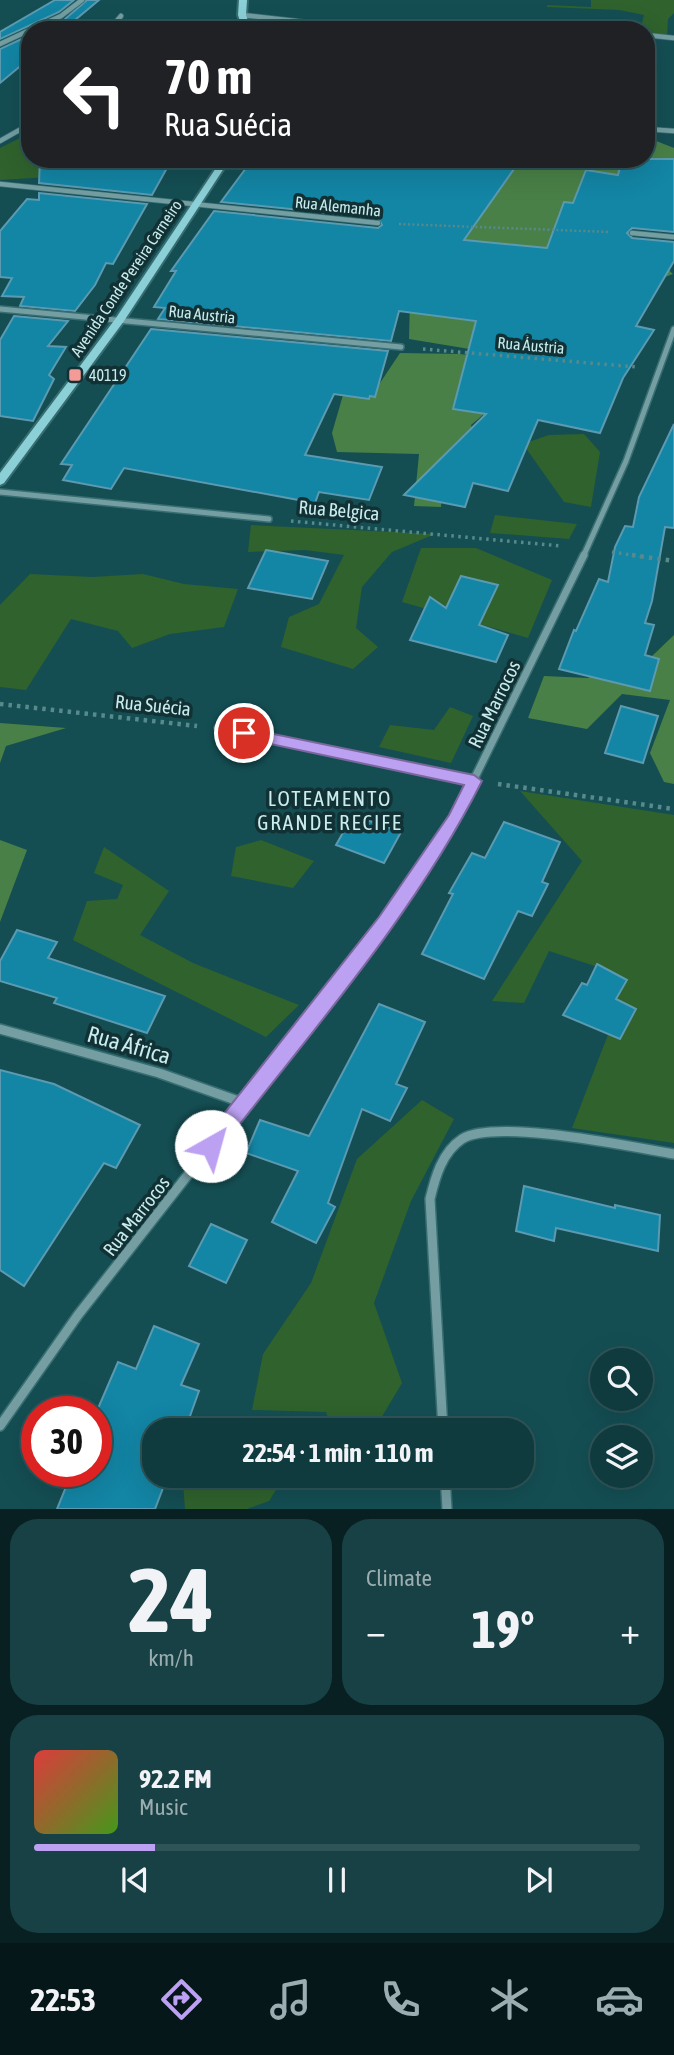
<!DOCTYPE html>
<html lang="en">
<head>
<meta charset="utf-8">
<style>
  body { margin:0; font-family:"Asap Condensed",sans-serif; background:#184145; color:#f1f3f6; height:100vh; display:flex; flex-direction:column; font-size:26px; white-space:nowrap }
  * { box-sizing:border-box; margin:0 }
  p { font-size:23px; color:#9badb0 }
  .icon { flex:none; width:38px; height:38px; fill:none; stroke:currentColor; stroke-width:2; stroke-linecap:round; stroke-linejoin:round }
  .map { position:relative; height:1509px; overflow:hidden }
  .drawer { display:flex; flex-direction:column; gap:10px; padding:10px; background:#082022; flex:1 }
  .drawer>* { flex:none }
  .hud { position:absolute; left:21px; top:21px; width:634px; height:147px; border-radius:28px; box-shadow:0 7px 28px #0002,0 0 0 2px #2f5458; background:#202124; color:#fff; overflow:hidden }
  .controls { position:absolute; left:590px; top:1348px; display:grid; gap:14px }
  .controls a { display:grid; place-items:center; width:63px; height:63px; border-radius:50%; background:#0f3a3e; box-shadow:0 7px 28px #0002,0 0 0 2px #2f5458; font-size:35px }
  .speed { position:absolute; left:21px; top:1396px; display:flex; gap:14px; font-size:35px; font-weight:700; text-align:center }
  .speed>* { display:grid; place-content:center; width:91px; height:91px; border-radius:50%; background:#0f3a3e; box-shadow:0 7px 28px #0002,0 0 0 2px #2f5458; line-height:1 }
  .speed .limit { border:10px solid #d22; background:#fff; color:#111 }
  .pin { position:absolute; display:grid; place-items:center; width:60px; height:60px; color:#fff; margin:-30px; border:4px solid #fff; border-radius:50%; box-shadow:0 2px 7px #0007 }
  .me { position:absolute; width:77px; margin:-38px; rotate:38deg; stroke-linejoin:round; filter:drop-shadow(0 0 5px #0008) }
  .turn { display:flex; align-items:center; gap:24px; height:147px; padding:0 28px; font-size:32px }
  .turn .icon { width:91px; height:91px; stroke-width:2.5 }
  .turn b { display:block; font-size:49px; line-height:60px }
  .big { font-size:52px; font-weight:700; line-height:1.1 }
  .drawer .card { flex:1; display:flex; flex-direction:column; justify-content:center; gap:10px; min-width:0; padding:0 24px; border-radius:28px; background:#184145 }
  .drawer .dial { align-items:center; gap:0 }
  .dial b { font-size:91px; line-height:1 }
  .song { display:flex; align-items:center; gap:21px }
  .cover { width:84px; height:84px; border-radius:10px; background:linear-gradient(135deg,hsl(0 70% 55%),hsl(100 70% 35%)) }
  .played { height:7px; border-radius:4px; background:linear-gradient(90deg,#bca0f2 20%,#2f5458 20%) }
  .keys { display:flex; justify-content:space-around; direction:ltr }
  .heat { display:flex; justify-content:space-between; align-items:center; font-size:38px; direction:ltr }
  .drawer .tiles { flex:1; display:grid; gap:10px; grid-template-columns:1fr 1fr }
  .card:last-child { grid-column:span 2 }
  .trip { position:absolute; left:142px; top:1418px; width:392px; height:70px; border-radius:28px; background:#0f3a3e; box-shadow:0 7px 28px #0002,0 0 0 2px #2f5458; font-weight:700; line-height:70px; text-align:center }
  .tabs { display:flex; height:112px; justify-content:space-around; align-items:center; background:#061719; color:#9badb0 }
  .tabs .icon { width:49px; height:49px }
  .tabs .selected { color:#bca0f2 }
  .tabs b { font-size:32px; color:#f1f3f6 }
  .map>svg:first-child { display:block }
</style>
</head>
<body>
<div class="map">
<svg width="674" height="1509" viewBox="0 0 674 1509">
  <rect width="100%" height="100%" fill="#144e53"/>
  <!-- green -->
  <g fill="#2f622d">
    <polygon points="591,0 674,0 674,13 668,19 667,37 640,30 644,15 619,10 547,7 547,5 591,7"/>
    <polygon points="30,133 30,159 61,159 50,177 0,180 0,148"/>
    <polygon points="584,434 600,452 591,507 564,502 523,444 549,435"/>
    <polygon points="495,515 577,524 569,539 490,533"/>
    <polygon points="251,525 435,534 392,552 362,587 356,628 378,647 353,669 281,647 289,617 319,604 344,555 305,550 248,552"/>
    <polygon points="421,548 476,548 552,580 528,638 402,602"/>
    <polygon points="30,574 92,577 143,574 184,584 238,589 224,627 170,634 132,648 118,631 71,619 26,690 0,687 0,605"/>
    <polygon points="450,707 473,716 451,763 379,747 390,725 434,730"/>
    <polygon points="520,791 674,815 674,1143 572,1128 609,1032 610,971 549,951 524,1003 492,1001 582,861"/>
    <polygon points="261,840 314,861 293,888 231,876 236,847"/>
    <polygon points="104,847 169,891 140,935 193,963 299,1005 266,1037 73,940 87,901 117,899 123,885 94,873"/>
    <polygon points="422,1100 454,1119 411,1201 374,1303 402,1383 374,1430 332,1430 326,1412 252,1410 263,1354 311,1283 357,1159"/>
    <polygon points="186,1475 285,1475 269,1501 247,1509 185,1509 183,1481"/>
  </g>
  <!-- forest -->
  <g fill="#498047">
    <polygon points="646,137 674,148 674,192 619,224 673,274 626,291 506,355 409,339 410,299 514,170 505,167 510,159 646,159"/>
    <polygon points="400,353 459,354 510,359 490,409 471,425 475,439 443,473 441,507 414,506 419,454 337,452 332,433 343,395 370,398"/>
    <polygon points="674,635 674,784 664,782 650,753 670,700 622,694 587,729 528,718 544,676 588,678 613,665 651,657"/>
    <polygon points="0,723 66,728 6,746 0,763"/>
    <polygon points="0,840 27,850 0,922"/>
  </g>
  <!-- building -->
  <g fill="#1385a5" stroke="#5b9ab0" stroke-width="2">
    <polygon points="55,0 74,0 59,12 0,39 0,32"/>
    <polygon points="87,0 99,0 63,30 42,30 64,20"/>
    <polygon points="30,35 30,58 0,83 0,49"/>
    <polygon points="40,159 172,159 152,195 39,183"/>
    <polygon points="368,159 502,159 498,166 514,169 464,240 547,248 564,202 573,203 586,170 618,175 622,159 674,159 674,232 632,228 627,233 632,238 674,242 674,261 636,326 654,330 623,378 600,433 538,420 508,491 473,483 465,507 404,495 486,414 453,409 476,321 399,311 391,341 158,319 165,308 154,307 176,271 171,271 214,211 378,228 382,225 378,218 221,202 252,160 368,164"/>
    <polygon points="39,193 147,204 113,264 106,263 95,285 75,311 20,306 24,297 2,296 12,278 0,277 0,231 27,199 39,200"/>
    <polygon points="14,316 68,321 48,346 66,347 49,375 54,379 33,421 0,416 0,340"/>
    <polygon points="151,329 388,351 375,397 370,396 369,399 334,394 305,455 382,467 369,500 319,492 315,503 124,468 111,489 63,480 72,465 61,464"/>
    <polygon points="674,424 674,528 665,527 652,601 645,623 654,625 645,655 659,659 650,691 559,669 574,630 576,631 599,579 608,582 615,547 625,526 633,527 639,497"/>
    <polygon points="266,550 328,561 312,599 248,588"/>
    <polygon points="461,576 498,585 479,625 508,635 496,662 410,640 430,597 446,608"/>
    <polygon points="621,706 658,716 643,763 605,753"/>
    <polygon points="353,815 401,832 384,863 336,845"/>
    <polygon points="504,822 560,842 542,882 548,884 532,916 518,911 484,979 422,954 453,894 449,893 472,853 485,858"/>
    <polygon points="17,930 57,942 48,958 165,996 147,1033 54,1003 57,998 0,981 0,961"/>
    <polygon points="597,964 627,980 616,999 636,1009 620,1039 563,1015 582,983 587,985"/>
    <polygon points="379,1004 425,1022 396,1084 407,1088 390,1121 362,1109 328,1203 335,1207 316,1243 272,1222 298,1171 246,1153 260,1120 309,1136"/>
    <polygon points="0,1070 54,1084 140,1125 116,1168 104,1163 24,1286 0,1270"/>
    <polygon points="524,1186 615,1208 615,1205 660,1215 658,1251 556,1228 554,1241 516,1231"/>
    <polygon points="211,1224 247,1240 226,1283 189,1266"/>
    <polygon points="154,1326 199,1344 181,1385 199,1391 185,1430 154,1430 154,1475 168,1475 155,1509 57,1509 72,1472 96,1472 96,1413 118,1362 136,1369"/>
  </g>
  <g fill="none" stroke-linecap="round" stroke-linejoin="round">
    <defs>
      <g id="minor-far3">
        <polyline points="242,15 375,30"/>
        <polyline points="30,30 61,16 82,0"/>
        <polyline points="109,30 121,16"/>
        <polyline points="646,35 674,38"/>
        <polyline points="0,44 30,30"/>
        <polyline points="646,129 674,131"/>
        <polyline points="0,141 30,124"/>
        <polyline points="0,184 378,223"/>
        <polyline points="632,233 674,237"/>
      </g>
      <g id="minor-far2">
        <polyline points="0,309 401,347"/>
        <polyline points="0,492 269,519"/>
        <polyline points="583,557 626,461 674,329"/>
      </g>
      <g id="minor-far1">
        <polyline points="218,728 474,781"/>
        <polyline points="349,969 386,922 455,818 584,555"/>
      </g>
      <g id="minor">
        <polyline points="0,1029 159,1073 244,1103"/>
        <polyline points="0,1426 78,1315 350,968"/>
        <path d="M443,1430L430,1199C435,1178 442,1152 462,1139C495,1118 632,1147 674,1154"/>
        <polyline points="445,1475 447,1509"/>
      </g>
      <g id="secondary">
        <polygon points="239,0 247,0 246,15 251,30 243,30 238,15"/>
        <polygon points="222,159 230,159 124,321 4,483 0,485 0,473 116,318"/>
      </g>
    </defs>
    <!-- minor-far3 casing -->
    <use href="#minor-far3" stroke="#386e72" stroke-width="6"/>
    <!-- minor-far2 casing -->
    <use href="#minor-far2" stroke="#386e72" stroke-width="8"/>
    <!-- minor-far1 casing -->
    <use href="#minor-far1" stroke="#386e72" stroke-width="10"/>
    <!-- minor casing -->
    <use href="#minor" stroke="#386e72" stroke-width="12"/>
    <!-- secondary casing -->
    <use href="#secondary" stroke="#386e72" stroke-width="4"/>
    <!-- path-far2 -->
    <polyline stroke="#57898d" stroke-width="2.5" stroke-dasharray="2 2.5" stroke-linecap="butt" points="399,224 610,232"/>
    <!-- path-far1 -->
    <g stroke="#57898d" stroke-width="3.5" stroke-dasharray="2.5 4.5" stroke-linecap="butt">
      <polyline points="423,349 637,367"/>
      <polyline points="291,521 561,546"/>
      <polyline points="612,552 644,557"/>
    </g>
    <!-- path -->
    <g stroke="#57898d" stroke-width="4.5" stroke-dasharray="3.5 5" stroke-linecap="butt">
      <polyline points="632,555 674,561"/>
      <polyline points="0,704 197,726"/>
      <polyline points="498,784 674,809"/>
    </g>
    <!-- minor-far3 -->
    <use href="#minor-far3" stroke="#749ea2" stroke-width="4.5"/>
    <!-- minor-far2 -->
    <use href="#minor-far2" stroke="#749ea2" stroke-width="5"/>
    <!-- minor-far1 -->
    <use href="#minor-far1" stroke="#749ea2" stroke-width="7"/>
    <!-- minor -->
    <use href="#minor" stroke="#749ea2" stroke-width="9"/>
    <!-- secondary -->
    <use href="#secondary" fill="#8bd0d7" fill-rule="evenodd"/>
  </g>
  <!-- route -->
  <path fill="#bca0f2" stroke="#7a689d" stroke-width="2" d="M244,728L474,775L482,781C414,916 310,1033 218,1152L211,1155L204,1152L201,1146L204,1139L379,917L449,815L464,785L238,737L236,733Z"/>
  <!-- markers -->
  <rect fill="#f59b97" stroke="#123134" stroke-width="2.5" x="68" y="368" width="14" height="14" rx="3.5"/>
  <g text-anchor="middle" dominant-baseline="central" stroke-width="7" stroke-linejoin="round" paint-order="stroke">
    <!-- far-street labels -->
    <g font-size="16" fill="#c9ecef" stroke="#123134">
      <text transform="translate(338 206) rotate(6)">Rua Alemanha</text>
      <text transform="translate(126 278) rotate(-56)">Avenida Conde Pereira Carneiro</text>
      <text transform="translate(202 314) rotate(6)">Rua Austria</text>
      <text transform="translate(531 345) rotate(5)">Rua Áustria</text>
    </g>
    <!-- far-poi labels -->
    <g font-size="16" fill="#c9ecef" stroke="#123134" text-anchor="start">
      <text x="89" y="375">40119</text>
    </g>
    <!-- street labels -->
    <g font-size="19" fill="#c9ecef" stroke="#123134">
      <text transform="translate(339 510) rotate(5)">Rua Belgica</text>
      <text transform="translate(494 704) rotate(-64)">Rua Marrocos</text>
      <text transform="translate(153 705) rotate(6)">Rua Suécia</text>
      <text transform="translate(136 1216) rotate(-52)">Rua Marrocos</text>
    </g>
    <!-- neighbourhood labels -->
    <g font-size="21" letter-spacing="2" fill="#c9ecef" stroke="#123134">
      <text x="330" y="798">LOTEAMENTO<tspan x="330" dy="24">GRANDE RECIFE</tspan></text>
    </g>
    <!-- near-street labels -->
    <g font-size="23" fill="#c9ecef" stroke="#123134">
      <text transform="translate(129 1045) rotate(16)">Rua África</text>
    </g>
  </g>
</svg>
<div class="controls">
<a><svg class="icon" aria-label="search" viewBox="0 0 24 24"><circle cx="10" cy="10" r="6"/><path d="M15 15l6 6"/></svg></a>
<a><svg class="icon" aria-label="layers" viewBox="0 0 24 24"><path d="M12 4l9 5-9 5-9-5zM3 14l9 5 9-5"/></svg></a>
</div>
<div class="speed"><div class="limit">30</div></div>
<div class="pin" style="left:244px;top:733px;background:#d93025"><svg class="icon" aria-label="arrive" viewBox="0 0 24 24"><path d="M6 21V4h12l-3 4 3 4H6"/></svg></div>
<svg class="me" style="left:211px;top:1146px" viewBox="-20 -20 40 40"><circle r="19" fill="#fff"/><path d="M0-13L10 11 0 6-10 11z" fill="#bca0f2"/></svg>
<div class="trip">22:54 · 1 min · 110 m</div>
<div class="hud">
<div class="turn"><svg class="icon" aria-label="left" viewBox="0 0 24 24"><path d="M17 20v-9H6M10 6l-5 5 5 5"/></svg><div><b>70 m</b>Rua Suécia</div></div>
</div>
</div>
<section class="drawer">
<div class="tiles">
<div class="card dial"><b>24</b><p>km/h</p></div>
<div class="card"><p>Climate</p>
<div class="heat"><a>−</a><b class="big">19°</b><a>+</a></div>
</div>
<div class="card">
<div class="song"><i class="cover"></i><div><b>92.2 FM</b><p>Music</p></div></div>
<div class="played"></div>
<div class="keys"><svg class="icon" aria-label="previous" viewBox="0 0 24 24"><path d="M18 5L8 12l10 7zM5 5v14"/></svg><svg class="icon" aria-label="pause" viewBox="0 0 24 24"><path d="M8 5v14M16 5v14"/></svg><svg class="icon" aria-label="next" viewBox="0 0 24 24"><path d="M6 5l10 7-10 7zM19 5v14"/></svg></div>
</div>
</div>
</section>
<nav class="tabs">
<b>22:53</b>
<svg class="icon selected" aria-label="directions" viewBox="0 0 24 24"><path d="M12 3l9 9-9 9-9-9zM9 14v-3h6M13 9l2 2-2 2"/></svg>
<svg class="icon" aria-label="music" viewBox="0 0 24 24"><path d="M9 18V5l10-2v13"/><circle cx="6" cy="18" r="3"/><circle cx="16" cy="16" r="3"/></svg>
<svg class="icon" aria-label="phone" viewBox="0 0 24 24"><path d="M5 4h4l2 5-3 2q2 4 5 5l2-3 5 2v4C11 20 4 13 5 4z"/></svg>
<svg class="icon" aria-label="climate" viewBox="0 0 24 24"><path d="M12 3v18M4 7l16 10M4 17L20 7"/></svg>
<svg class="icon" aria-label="car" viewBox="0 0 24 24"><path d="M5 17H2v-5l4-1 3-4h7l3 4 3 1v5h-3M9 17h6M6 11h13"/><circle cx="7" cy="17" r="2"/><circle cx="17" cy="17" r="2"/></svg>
</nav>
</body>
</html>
